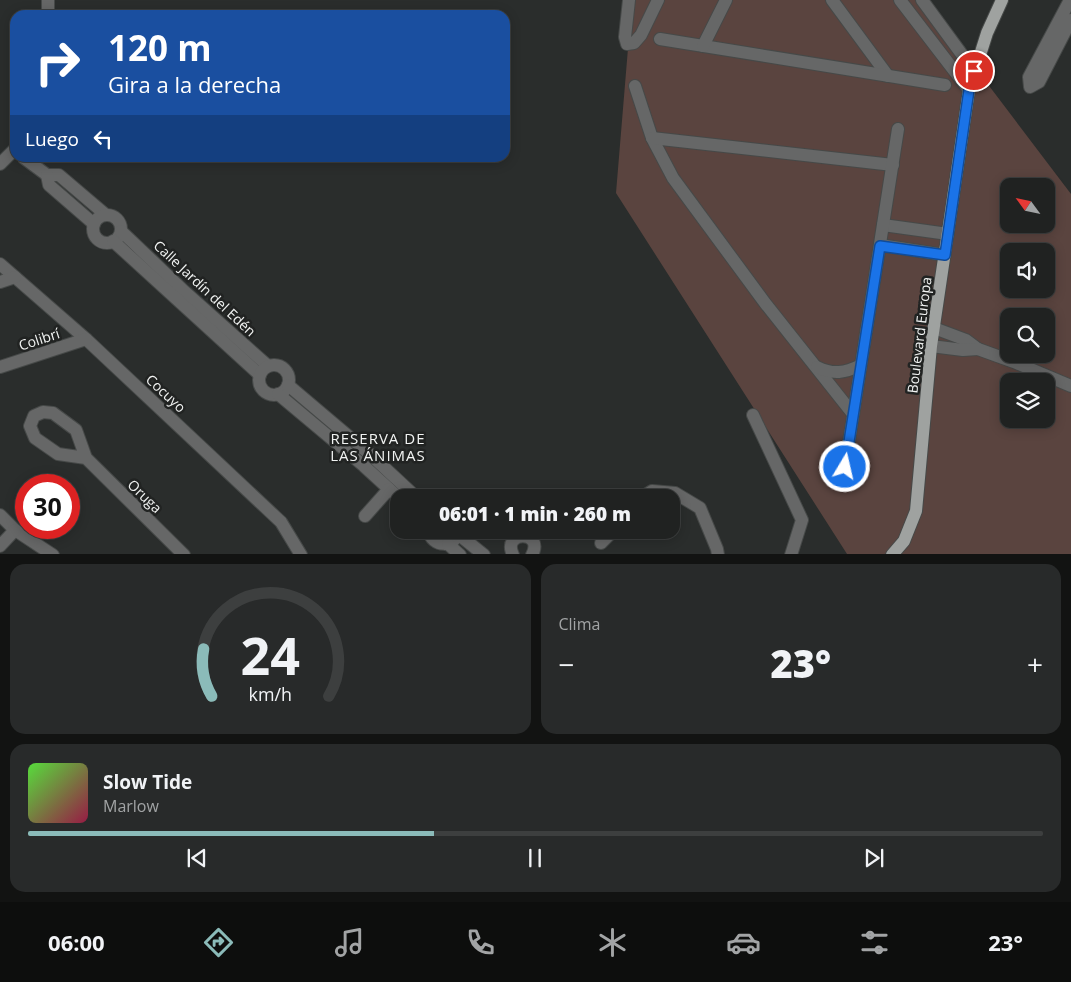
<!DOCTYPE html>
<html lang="es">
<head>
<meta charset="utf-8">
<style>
  body { margin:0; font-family:"Open Sans",sans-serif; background:#282a2a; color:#f1f3f6; height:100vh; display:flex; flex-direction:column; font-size:19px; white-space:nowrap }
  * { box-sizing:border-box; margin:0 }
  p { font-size:16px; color:#a2a4a5 }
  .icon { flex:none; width:28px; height:28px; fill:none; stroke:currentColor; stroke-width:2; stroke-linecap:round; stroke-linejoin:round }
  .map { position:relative; height:554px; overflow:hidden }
  .side { display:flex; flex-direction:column; gap:10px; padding:10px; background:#121312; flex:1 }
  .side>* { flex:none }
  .banner { position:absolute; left:10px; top:10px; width:500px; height:152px; border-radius:15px; box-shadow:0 2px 12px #0003,0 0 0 1px #3d3f3f; background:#1a4fa0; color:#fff; overflow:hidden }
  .needle { width:32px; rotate:303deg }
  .tools { position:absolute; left:1000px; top:178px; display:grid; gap:10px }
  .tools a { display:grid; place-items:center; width:55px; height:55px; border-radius:10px; background:#202221; box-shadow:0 2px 12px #0003,0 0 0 1px #3d3f3f; font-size:25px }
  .speed { position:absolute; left:15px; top:474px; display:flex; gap:10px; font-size:25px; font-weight:700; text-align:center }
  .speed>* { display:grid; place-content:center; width:65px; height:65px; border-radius:50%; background:#202221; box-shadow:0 2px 12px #0003,0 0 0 1px #3d3f3f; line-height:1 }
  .speed .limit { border:8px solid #d22; background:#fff; color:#111 }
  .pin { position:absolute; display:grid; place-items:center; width:42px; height:42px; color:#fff; margin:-21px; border:2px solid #fff; border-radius:50%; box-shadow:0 1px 5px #0007 }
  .me { position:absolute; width:55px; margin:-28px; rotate:9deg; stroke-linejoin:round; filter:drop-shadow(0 0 4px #0008) }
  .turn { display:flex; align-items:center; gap:18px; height:105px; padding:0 15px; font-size:22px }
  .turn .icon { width:65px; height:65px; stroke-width:2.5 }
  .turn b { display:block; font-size:35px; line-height:42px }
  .then { display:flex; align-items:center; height:48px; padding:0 15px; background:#0003; gap:10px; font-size:19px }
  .big { font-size:38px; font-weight:800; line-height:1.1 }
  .side .tile { flex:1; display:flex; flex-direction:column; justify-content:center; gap:8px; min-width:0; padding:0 18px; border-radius:15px; background:#282a2a }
  .side .dial { align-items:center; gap:0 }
  .dial svg { height:130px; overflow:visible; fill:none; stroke:#3d3f3f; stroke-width:7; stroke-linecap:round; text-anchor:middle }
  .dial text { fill:#f1f3f6; stroke:none }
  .song { display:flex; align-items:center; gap:15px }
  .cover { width:60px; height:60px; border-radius:8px; background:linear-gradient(135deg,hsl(110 70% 55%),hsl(340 70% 35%)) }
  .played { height:5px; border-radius:2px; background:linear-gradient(90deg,#8bbbb9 40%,#3d3f3f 40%) }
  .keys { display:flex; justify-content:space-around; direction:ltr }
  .heat { display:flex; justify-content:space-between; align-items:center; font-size:28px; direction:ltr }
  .side .tiles { flex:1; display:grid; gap:10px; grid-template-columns:1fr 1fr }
  .tile:last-child { grid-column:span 2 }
  .trip { position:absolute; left:390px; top:489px; width:290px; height:50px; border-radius:15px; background:#202221; box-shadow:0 2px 12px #0003,0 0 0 1px #3d3f3f; font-weight:800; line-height:50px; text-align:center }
  .tabs { display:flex; height:80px; justify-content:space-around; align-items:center; background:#0d0e0d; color:#a2a4a5 }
  .tabs .icon { width:35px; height:35px }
  .tabs .current { color:#8bbbb9 }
  .tabs b { font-size:22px; color:#f1f3f6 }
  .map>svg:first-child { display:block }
</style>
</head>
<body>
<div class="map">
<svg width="1071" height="555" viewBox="0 0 1071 555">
  <rect width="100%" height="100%" fill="#2a2d2c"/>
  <!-- green -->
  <path fill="#5a443f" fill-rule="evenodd" d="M632,0H924L1071,194V554H847L616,193ZM1009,186H1046V224H1009ZM1009,251H1046V289H1009ZM1009,316H1046V354H1009ZM1009,381H1046V419H1009Z"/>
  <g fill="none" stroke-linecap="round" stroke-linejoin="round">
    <defs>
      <g id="minor">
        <polyline points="629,0 625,37 627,44 634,43 641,35 658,0"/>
        <polyline points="832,0 888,76"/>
        <polyline points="900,0 969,90"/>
        <polyline points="922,0 974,71"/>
        <polyline points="1070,0 1029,77 1030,87 1039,82 1071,20"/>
        <polyline points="48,15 48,0"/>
        <polyline points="660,39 945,85"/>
        <polyline points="703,46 726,0"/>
        <polyline points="635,86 652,138 673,178 765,303 853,414"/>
        <polyline points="652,138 893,165"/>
        <polyline points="24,158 47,175 59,175 106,215"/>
        <polyline points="0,164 15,149"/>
        <polyline points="47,175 49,185 94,224"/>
        <circle cx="107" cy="229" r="14"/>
        <polyline points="883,225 948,234"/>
        <polyline points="121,231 185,292 268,366"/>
        <polyline points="113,241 260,375"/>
        <polyline points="880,245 945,255"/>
        <polyline points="0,264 86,339 281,522 301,555"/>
        <polyline points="0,282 15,277"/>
        <polyline points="934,328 966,340 978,349 1014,362 1071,386"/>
        <polyline points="931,346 963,350 978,349"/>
        <circle cx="274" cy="380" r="15"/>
        <polyline points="0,367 86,339"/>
        <path d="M817,367C833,375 845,373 861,365"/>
        <polyline points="288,385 373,457 417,498"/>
        <polyline points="278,394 364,466 399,498"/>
        <polyline points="753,415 802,520 791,555"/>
        <polyline points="86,458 58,454 35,438 30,426 34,416 43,412 53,413 76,430 86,458 184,555"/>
        <polyline points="845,467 898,129"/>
        <polyline points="641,498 652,491 675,493 700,508 717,549 718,555"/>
        <polyline points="0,515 15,530 53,555"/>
        <polyline points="365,516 389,489"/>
        <path d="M428,530C432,548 456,549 459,530"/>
        <polyline points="458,534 484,555"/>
        <polyline points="601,543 614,530"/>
        <polyline points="448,544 460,555"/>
        <polyline points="0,546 15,530"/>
        <path d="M513,555C501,530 545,530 532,555"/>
      </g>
      <polyline id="major" points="892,555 904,541 916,511 931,346 969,90 987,33 1002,0"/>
    </defs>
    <!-- minor casing -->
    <use href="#minor" stroke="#464948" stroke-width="14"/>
    <!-- major casing -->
    <use href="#major" stroke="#464948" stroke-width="14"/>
    <!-- minor -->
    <use href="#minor" stroke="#666767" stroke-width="12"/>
    <!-- major -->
    <use href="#major" stroke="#9fa2a0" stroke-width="12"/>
  </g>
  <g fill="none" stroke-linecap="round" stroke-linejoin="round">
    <defs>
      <polyline id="route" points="845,467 880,246 945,255 969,90 974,71"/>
    </defs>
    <!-- route casing -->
    <use href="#route" stroke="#114b97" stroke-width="12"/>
    <!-- route -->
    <use href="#route" stroke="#1a73e8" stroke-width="9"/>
  </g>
  <g text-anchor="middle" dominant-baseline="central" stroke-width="5" stroke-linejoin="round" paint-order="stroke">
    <!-- street labels -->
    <g font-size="14" fill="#f1f3f2" stroke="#212322">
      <text transform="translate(205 288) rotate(43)">Calle Jardín del Edén</text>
      <text transform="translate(919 335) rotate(-83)">Boulevard Europa</text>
      <text transform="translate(39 339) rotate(-18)">Colibrí</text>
      <text transform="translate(166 393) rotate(43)">Cocuyo</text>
      <text transform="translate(145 496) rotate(44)">Oruga</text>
    </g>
    <!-- neighbourhood labels -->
    <g font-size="15" letter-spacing="1" fill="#f1f3f2" stroke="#212322">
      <text x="378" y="438">RESERVA DE<tspan x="378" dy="17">LAS ÁNIMAS</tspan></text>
    </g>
  </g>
</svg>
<div class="tools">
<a><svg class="needle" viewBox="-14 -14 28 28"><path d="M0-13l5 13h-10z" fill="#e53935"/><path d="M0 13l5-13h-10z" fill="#a2a4a5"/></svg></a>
<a><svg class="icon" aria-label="sound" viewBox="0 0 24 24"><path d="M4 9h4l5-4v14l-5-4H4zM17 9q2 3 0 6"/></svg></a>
<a><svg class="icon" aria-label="search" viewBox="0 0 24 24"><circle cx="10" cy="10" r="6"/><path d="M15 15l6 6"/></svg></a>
<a><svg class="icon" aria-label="layers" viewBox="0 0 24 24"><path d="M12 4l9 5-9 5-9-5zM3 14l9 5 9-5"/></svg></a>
</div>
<div class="speed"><div class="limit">30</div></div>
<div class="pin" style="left:974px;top:71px;background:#d93025"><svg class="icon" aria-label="arrive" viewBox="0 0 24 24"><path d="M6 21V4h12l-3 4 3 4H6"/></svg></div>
<svg class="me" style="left:845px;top:467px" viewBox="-20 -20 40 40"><circle r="17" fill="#1a73e8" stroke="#fff" stroke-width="3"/><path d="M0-11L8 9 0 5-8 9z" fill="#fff"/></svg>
<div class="trip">06:01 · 1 min · 260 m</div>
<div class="banner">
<div class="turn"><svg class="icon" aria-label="right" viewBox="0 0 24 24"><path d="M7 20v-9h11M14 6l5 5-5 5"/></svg><div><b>120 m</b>Gira a la derecha</div></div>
<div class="then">Luego<svg class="icon" aria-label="left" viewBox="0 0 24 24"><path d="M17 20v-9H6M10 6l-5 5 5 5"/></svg></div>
</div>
</div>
<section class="side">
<div class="tiles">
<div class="tile dial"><svg viewBox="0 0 100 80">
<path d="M14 69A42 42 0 1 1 86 69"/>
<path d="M14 69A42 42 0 0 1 9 40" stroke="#8bbbb9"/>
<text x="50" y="56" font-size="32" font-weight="700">24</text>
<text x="50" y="72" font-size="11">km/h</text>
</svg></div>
<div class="tile"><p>Clima</p>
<div class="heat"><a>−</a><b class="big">23°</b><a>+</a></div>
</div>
<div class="tile">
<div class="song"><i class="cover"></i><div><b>Slow Tide</b><p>Marlow</p></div></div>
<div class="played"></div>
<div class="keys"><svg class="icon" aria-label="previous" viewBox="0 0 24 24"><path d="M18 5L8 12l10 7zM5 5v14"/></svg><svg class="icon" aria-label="pause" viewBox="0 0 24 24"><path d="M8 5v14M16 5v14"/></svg><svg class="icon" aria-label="next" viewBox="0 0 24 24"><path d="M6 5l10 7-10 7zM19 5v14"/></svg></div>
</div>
</div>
</section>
<nav class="tabs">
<b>06:00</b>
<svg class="icon current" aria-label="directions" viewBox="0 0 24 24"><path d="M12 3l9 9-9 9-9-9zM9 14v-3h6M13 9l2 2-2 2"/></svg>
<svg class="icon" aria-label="music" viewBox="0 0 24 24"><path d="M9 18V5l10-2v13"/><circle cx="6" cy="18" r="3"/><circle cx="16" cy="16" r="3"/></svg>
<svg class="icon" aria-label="phone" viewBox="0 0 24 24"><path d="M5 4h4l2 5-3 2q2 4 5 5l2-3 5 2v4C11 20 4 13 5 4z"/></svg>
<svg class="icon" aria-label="climate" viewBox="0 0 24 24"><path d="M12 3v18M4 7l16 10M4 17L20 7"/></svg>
<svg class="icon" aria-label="car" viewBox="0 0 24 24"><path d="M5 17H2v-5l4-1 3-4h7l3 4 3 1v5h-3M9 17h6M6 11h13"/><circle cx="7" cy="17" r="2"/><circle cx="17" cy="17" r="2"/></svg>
<svg class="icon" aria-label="filters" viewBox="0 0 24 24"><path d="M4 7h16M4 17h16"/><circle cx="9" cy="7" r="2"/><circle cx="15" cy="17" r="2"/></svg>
<b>23°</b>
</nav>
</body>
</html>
